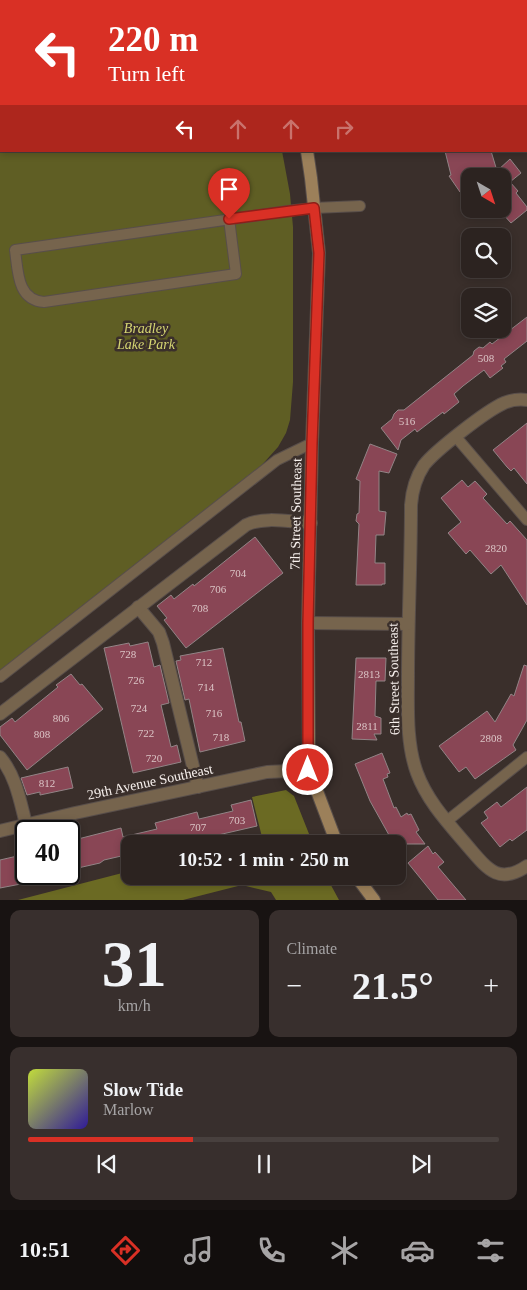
<!DOCTYPE html>
<html lang="en">
<head>
<meta charset="utf-8">
<style>
  body { margin:0; font-family:Georgia,serif; background:#382f2d; color:#f1f3f6; height:100vh; display:flex; flex-direction:column; font-size:19px; white-space:nowrap }
  * { box-sizing:border-box; margin:0 }
  p { font-size:16px; color:#a6a4a5 }
  .icon { flex:none; width:28px; height:28px; fill:none; stroke:currentColor; stroke-width:2; stroke-linecap:round; stroke-linejoin:round }
  .map { position:relative; height:900px; overflow:hidden }
  .panel { display:flex; flex-direction:column; gap:10px; padding:10px; background:#181312; flex:1 }
  .panel>* { flex:none }
  .guide { position:absolute; left:0px; top:0px; width:528px; height:152px; box-shadow:0 2px 8px #0003,0 0 0 1px #48403e; background:#d93025; color:#fff; overflow:hidden }
  .needle { width:32px; rotate:141deg }
  .tools { position:absolute; left:461px; top:168px; display:grid; gap:10px }
  .tools a { display:grid; place-items:center; width:50px; height:50px; border-radius:10px; background:#2c2320; box-shadow:0 2px 8px #0003,0 0 0 1px #48403e; font-size:25px }
  .speed { position:absolute; left:15px; top:820px; display:flex; gap:10px; font-size:25px; font-weight:700; text-align:center }
  .speed>* { display:grid; place-content:center; width:65px; height:65px; border-radius:50%; background:#2c2320; box-shadow:0 2px 8px #0003,0 0 0 1px #48403e; line-height:1 }
  .speed .limit { border:2px solid #111; border-radius:8px; background:#fff; color:#111 }
  .pin { position:absolute; display:grid; place-items:center; width:42px; height:42px; color:#fff; margin:-51px -21px; border-radius:50% 50% 50% 0; rotate:-45deg; box-shadow:0 0 5px #0007 }
  .pin .icon { rotate:45deg }
  .me { position:absolute; width:55px; margin:-28px; rotate:0deg; stroke-linejoin:round; filter:drop-shadow(0 0 4px #0008) }
  .turn { display:flex; align-items:center; gap:18px; height:105px; padding:0 25px; font-size:22px }
  .turn .icon { width:65px; height:65px; stroke-width:2.5 }
  .turn b { display:block; font-size:35px; line-height:42px }
  .lanes { display:flex; align-items:center; height:48px; padding:0 25px; background:#0003; justify-content:center; gap:25px; direction:ltr }
  .lanes .off { opacity:.35 }
  .big { font-size:38px; font-weight:800; line-height:1.1 }
  .panel .card { flex:1; display:flex; flex-direction:column; justify-content:center; gap:8px; min-width:0; padding:0 18px; border-radius:10px; background:#382f2d }
  .panel .dial { align-items:center; gap:0 }
  .dial b { font-size:65px; line-height:1 }
  .song { display:flex; align-items:center; gap:15px }
  .cover { width:60px; height:60px; border-radius:8px; background:linear-gradient(135deg,hsl(70 70% 55%),hsl(250 70% 35%)) }
  .played { height:5px; border-radius:2px; background:linear-gradient(90deg,#d93025 35%,#48403e 35%) }
  .keys { display:flex; justify-content:space-around; direction:ltr }
  .heat { display:flex; justify-content:space-between; align-items:center; font-size:28px; direction:ltr }
  .panel .tiles { flex:1; display:grid; gap:10px; grid-template-columns:1fr 1fr }
  .card:last-child { grid-column:span 2 }
  .trip { position:absolute; left:121px; top:835px; width:285px; height:50px; border-radius:10px; background:#2c2320; box-shadow:0 2px 8px #0003,0 0 0 1px #48403e; font-weight:800; line-height:50px; text-align:center }
  .tab-bar { display:flex; height:80px; justify-content:space-around; align-items:center; background:#120e0d; color:#a6a4a5 }
  .tab-bar .icon { width:35px; height:35px }
  .tab-bar .selected { color:#d93025 }
  .tab-bar b { font-size:22px; color:#f1f3f6 }
  .map>svg:first-child { display:block }
</style>
</head>
<body>
<div class="map">
<svg width="527" height="900" viewBox="0 0 527 900">
  <rect width="100%" height="100%" fill="#3a2f2b"/>
  <!-- green -->
  <polygon fill="#5f5e24" points="0,0 231,0 232,1 1,1 1,151 282,151 290,194 293,227 293,382 290,420 286,433 278,447 260,467 184,529 0,672"/>
  <!-- forest -->
  <g fill="#6b6a23">
    <polygon points="286,790 294,796 313,844 236,844 262,837 252,797"/>
    <polygon points="130,871 130,876 326,876 339,900 276,900 271,892 242,885 183,900 18,900"/>
  </g>
  <!-- building -->
  <g fill="#894655" stroke="#928486">
    <polygon points="445,151 491,151 497,171 510,159 521,173 510,182 518,191 516,193 527,207 527,210 511,223 502,213 502,176 470,176 470,185 460,192 449,176 451,175"/>
    <polygon points="527,317 527,341 504,359 506,362 501,366 503,368 490,378 484,370 463,386 454,394 459,402 444,414 443,412 417,432 415,429 401,440 398,450 381,428 392,419 394,414 398,410 404,410 473,355 474,351 479,347 483,348 490,342 492,344"/>
    <polygon points="527,423 527,484 514,468 511,471 507,467 493,450"/>
    <polygon points="370,444 397,454 389,473 379,471 379,511 386,512 384,535 376,535 375,563 385,563 385,584 382,584 382,585 356,585 359,524 356,521 357,514 359,513 360,481 356,479"/>
    <polygon points="462,480 468,487 475,481 487,494 483,498 507,524 510,521 527,540 527,605 501,565 491,574 470,550 466,554 448,533 461,522 441,498"/>
    <polygon points="255,537 283,573 186,648 164,620 167,618 157,606 171,595 174,599 193,584 194,586"/>
    <polygon points="148,642 154,667 160,665 169,703 161,705 171,747 177,745 181,762 133,773 104,648 129,643 130,646"/>
    <polygon points="223,648 239,722 241,722 245,741 200,752 189,699 185,700 176,661 181,660 180,656"/>
    <polygon points="356,658 386,658 385,681 376,681 375,716 381,718 381,734 374,734 377,740 352,739"/>
    <polygon points="524,665 527,666 527,720 513,745 516,750 475,779 466,767 459,772 439,746 487,711 495,722 511,694 514,696"/>
    <polygon points="71,674 80,685 82,684 103,709 27,770 0,735 0,727 12,718 15,722 58,687 56,685"/>
    <polygon points="382,753 390,773 387,774 388,777 383,779 394,808 396,807 401,817 407,813 408,815 411,814 419,830 416,832 425,844 394,844 370,801 355,764"/>
    <polygon points="68,767 73,788 40,795 40,792 27,795 21,778"/>
    <polygon points="527,787 527,830 512,841 510,839 500,847 481,823 488,818 484,812 497,802 501,807"/>
    <polygon points="251,800 257,826 179,844 130,844 130,854 104,860 100,863 69,870 69,849 80,847 78,839 121,828 123,837 157,829 155,823 197,812 199,819 233,811 231,805"/>
    <polygon points="428,846 433,854 435,852 444,862 438,867 466,900 438,900 408,863"/>
    <polygon points="26,854 26,883 0,888 0,860"/>
  </g>
  <g fill="none" stroke-linecap="round" stroke-linejoin="round">
    <defs>
      <g id="lane">
        <path d="M229,219L236,274L44,302C17,300 18,271 15,250L295,210L314,208L360,206"/>
        <polyline points="456,437 527,520"/>
        <polyline points="0,677 277,460 312,443"/>
        <polyline points="447,821 527,757"/>
      </g>
      <g id="street">
        <polyline points="502,0 503,1"/>
        <polyline points="526,29 527,30"/>
        <polyline points="526,117 527,111"/>
        <polyline points="526,127 527,130"/>
        <path d="M527,400C519,399 511,400 504,403C486,411 436,450 424,465C416,477 412,491 411,505C411,562 408,619 408,676C408,707 406,743 417,773C428,803 451,826 471,850C489,871 500,884 527,866"/>
        <polyline points="138,607 159,632 163,643 198,787"/>
        <polyline points="308,623 408,624"/>
        <path d="M0,714L246,525C264,516 291,522 311,523"/>
        <path d="M0,757C16,776 20,801 26,824"/>
        <polyline points="0,831 75,813 267,772 309,770"/>
      </g>
      <g id="secondary">
        <polyline points="256,0 256,1"/>
        <polyline points="307,151 311,178 319,253 312,443 308,623 309,770 337,844"/>
        <polyline points="356,876 374,900"/>
      </g>
    </defs>
    <!-- lane casing -->
    <use href="#lane" stroke="#584e4a" stroke-width="12"/>
    <!-- street casing -->
    <use href="#street" stroke="#584e4a" stroke-width="14"/>
    <!-- secondary casing -->
    <use href="#secondary" stroke="#584e4a" stroke-width="14"/>
    <!-- lane -->
    <use href="#lane" stroke="#76644d" stroke-width="10"/>
    <!-- street -->
    <use href="#street" stroke="#76644d" stroke-width="12"/>
    <!-- secondary -->
    <use href="#secondary" stroke="#9c805a" stroke-width="12"/>
  </g>
  <g fill="none" stroke-linecap="round" stroke-linejoin="round">
    <defs>
      <polyline id="route" points="229,219 314,208 319,253 312,443 308,623 308,770"/>
    </defs>
    <!-- route casing -->
    <use href="#route" stroke="#8d1f18" stroke-width="12"/>
    <!-- route -->
    <use href="#route" stroke="#d93025" stroke-width="9"/>
  </g>
  <g text-anchor="middle" dominant-baseline="central" stroke-width="5" stroke-linejoin="round" paint-order="stroke">
    <!-- number labels -->
    <g font-size="11" fill="#dcc6c7">
      <text x="486" y="358">508</text>
      <text x="407" y="421">516</text>
      <text x="496" y="548">2820</text>
      <text x="238" y="573">704</text>
      <text x="218" y="589">706</text>
      <text x="200" y="608">708</text>
      <text x="128" y="654">728</text>
      <text x="204" y="662">712</text>
      <text x="369" y="674">2813</text>
      <text x="136" y="680">726</text>
      <text x="206" y="687">714</text>
      <text x="139" y="708">724</text>
      <text x="214" y="713">716</text>
      <text x="61" y="718">806</text>
      <text x="367" y="726">2811</text>
      <text x="146" y="733">722</text>
      <text x="42" y="734">808</text>
      <text x="221" y="737">718</text>
      <text x="491" y="738">2808</text>
      <text x="154" y="758">720</text>
      <text x="47" y="783">812</text>
      <text x="237" y="820">703</text>
      <text x="198" y="827">707</text>
    </g>
    <!-- park labels -->
    <g font-size="14" font-style="italic" fill="#d5d572" stroke="#3a2f2b">
      <text x="146" y="328">Bradley<tspan x="146" dy="16">Lake Park</tspan></text>
    </g>
    <!-- street labels -->
    <g font-size="14" fill="#f7f0ed" stroke="#3a2f2b">
      <text transform="translate(296 514) rotate(-89)">7th Street Southeast</text>
      <text transform="translate(394 679) rotate(-91)">6th Street Southeast</text>
      <text transform="translate(150 782) rotate(-12)">29th Avenue Southeast</text>
    </g>
  </g>
</svg>
<div class="tools">
<a><svg class="needle" viewBox="-14 -14 28 28"><path d="M0-13l5 13h-10z" fill="#e53935"/><path d="M0 13l5-13h-10z" fill="#a6a4a5"/></svg></a>
<a><svg class="icon" aria-label="search" viewBox="0 0 24 24"><circle cx="10" cy="10" r="6"/><path d="M15 15l6 6"/></svg></a>
<a><svg class="icon" aria-label="layers" viewBox="0 0 24 24"><path d="M12 4l9 5-9 5-9-5zM3 14l9 5 9-5"/></svg></a>
</div>
<div class="speed"><div class="limit">40</div></div>
<div class="pin" style="left:229px;top:219px;background:#d93025"><svg class="icon" aria-label="arrive" viewBox="0 0 24 24"><path d="M6 21V4h12l-3 4 3 4H6"/></svg></div>
<svg class="me" style="left:308px;top:770px" viewBox="-20 -20 40 40"><circle r="17" fill="#d93025" stroke="#fff" stroke-width="3"/><path d="M0-11L8 9 0 5-8 9z" fill="#fff"/></svg>
<div class="trip">10:52 · 1 min · 250 m</div>
<div class="guide">
<div class="turn"><svg class="icon" aria-label="left" viewBox="0 0 24 24"><path d="M17 20v-9H6M10 6l-5 5 5 5"/></svg><div><b>220 m</b>Turn left</div></div>
<div class="lanes"><svg class="icon" aria-label="left" viewBox="0 0 24 24"><path d="M17 20v-9H6M10 6l-5 5 5 5"/></svg><svg class="icon off" aria-label="ahead" viewBox="0 0 24 24"><path d="M12 20V5M6 11l6-6 6 6"/></svg><svg class="icon off" aria-label="ahead" viewBox="0 0 24 24"><path d="M12 20V5M6 11l6-6 6 6"/></svg><svg class="icon off" aria-label="right" viewBox="0 0 24 24"><path d="M7 20v-9h11M14 6l5 5-5 5"/></svg></div>
</div>
</div>
<section class="panel">
<div class="tiles">
<div class="card dial"><b>31</b><p>km/h</p></div>
<div class="card"><p>Climate</p>
<div class="heat"><a>−</a><b class="big">21.5°</b><a>+</a></div>
</div>
<div class="card">
<div class="song"><i class="cover"></i><div><b>Slow Tide</b><p>Marlow</p></div></div>
<div class="played"></div>
<div class="keys"><svg class="icon" aria-label="previous" viewBox="0 0 24 24"><path d="M18 5L8 12l10 7zM5 5v14"/></svg><svg class="icon" aria-label="pause" viewBox="0 0 24 24"><path d="M8 5v14M16 5v14"/></svg><svg class="icon" aria-label="next" viewBox="0 0 24 24"><path d="M6 5l10 7-10 7zM19 5v14"/></svg></div>
</div>
</div>
</section>
<nav class="tab-bar">
<b>10:51</b>
<svg class="icon selected" aria-label="directions" viewBox="0 0 24 24"><path d="M12 3l9 9-9 9-9-9zM9 14v-3h6M13 9l2 2-2 2"/></svg>
<svg class="icon" aria-label="music" viewBox="0 0 24 24"><path d="M9 18V5l10-2v13"/><circle cx="6" cy="18" r="3"/><circle cx="16" cy="16" r="3"/></svg>
<svg class="icon" aria-label="phone" viewBox="0 0 24 24"><path d="M5 4h4l2 5-3 2q2 4 5 5l2-3 5 2v4C11 20 4 13 5 4z"/></svg>
<svg class="icon" aria-label="climate" viewBox="0 0 24 24"><path d="M12 3v18M4 7l16 10M4 17L20 7"/></svg>
<svg class="icon" aria-label="car" viewBox="0 0 24 24"><path d="M5 17H2v-5l4-1 3-4h7l3 4 3 1v5h-3M9 17h6M6 11h13"/><circle cx="7" cy="17" r="2"/><circle cx="17" cy="17" r="2"/></svg>
<svg class="icon" aria-label="filters" viewBox="0 0 24 24"><path d="M4 7h16M4 17h16"/><circle cx="9" cy="7" r="2"/><circle cx="15" cy="17" r="2"/></svg>
</nav>
</body>
</html>
